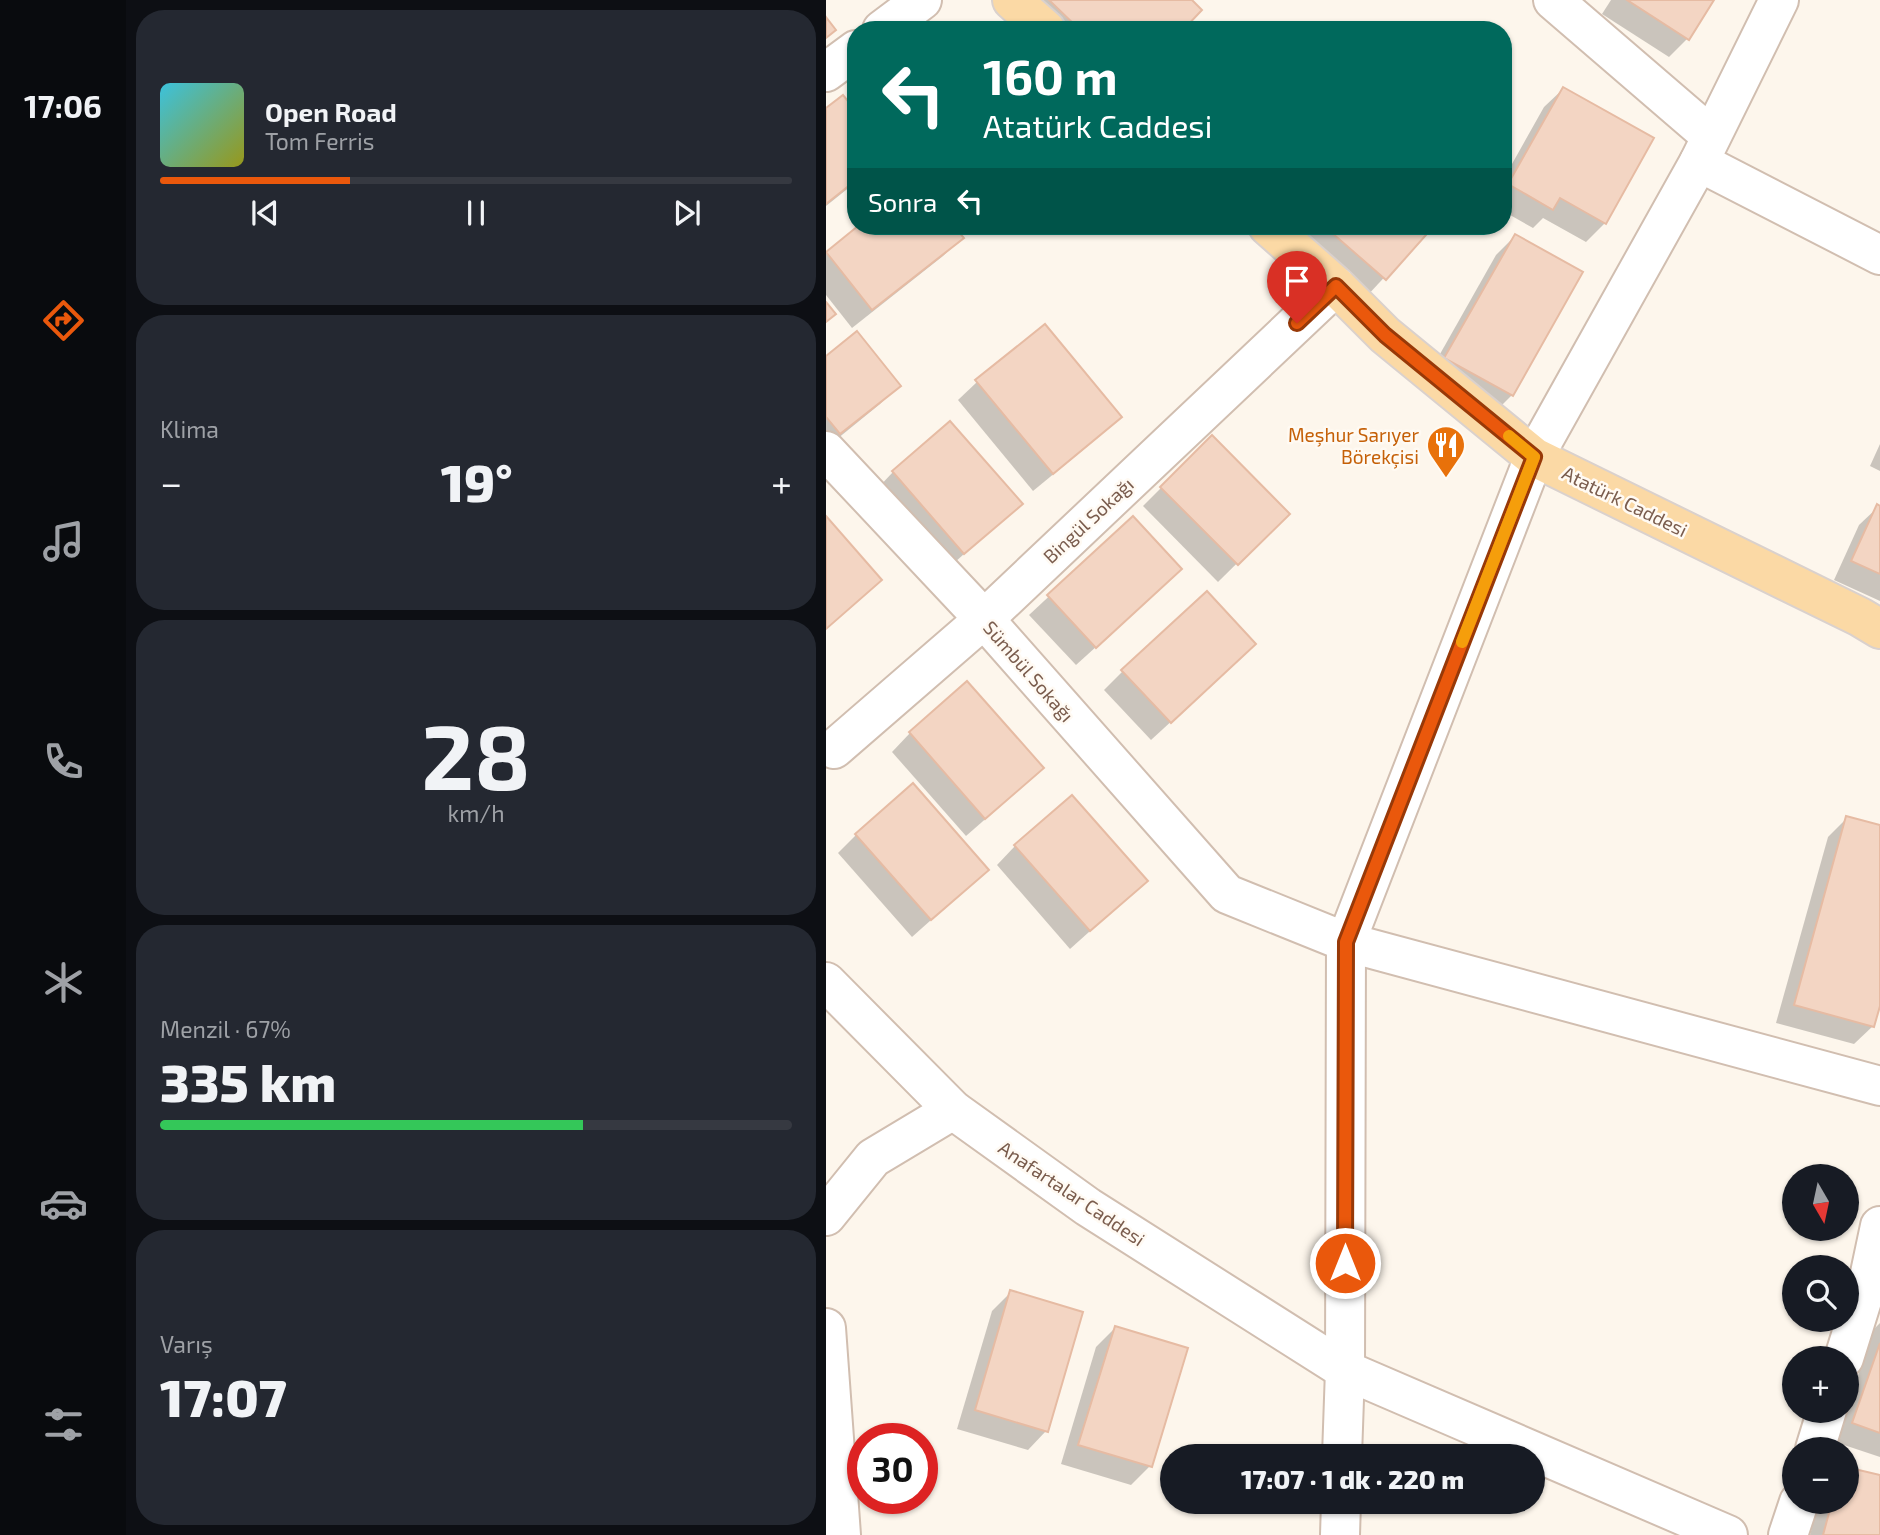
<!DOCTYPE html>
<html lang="tr">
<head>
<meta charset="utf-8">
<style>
  body { margin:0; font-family:"Exo 2",sans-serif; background:#242831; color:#f1f3f6; height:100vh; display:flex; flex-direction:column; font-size:26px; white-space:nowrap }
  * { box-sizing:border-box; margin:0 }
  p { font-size:23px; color:#9ea1a6 }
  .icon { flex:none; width:38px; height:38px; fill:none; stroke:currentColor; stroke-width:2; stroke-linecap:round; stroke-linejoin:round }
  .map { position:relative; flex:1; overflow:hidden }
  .side { display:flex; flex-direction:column; gap:10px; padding:10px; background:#0d0f14; width:700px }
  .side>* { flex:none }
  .hud { position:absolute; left:21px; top:21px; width:665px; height:214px; border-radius:28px; box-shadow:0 2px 5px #0004; background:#00695c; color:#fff; overflow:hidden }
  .needle { width:46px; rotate:171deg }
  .fabs { position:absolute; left:956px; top:1164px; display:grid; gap:14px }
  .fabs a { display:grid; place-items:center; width:77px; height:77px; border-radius:50%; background:#171b24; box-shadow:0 2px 5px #0004; font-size:35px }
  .speed { position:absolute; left:21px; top:1423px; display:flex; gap:14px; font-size:35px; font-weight:700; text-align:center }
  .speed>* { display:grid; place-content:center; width:91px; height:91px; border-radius:50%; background:#171b24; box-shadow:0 2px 5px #0004; line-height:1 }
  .speed .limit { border:10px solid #d22; background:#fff; color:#111 }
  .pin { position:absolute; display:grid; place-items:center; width:60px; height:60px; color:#fff; margin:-72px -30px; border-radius:50% 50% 50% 0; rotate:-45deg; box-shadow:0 0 7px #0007 }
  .pin .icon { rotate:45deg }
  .me { position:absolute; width:77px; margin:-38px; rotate:0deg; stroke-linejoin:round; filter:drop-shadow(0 0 5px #0008) }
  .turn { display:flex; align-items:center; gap:24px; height:147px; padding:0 21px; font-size:32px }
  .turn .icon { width:91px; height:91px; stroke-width:2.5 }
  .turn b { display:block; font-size:49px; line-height:60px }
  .then { display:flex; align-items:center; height:66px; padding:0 21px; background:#0003; gap:14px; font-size:26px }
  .big { font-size:52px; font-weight:800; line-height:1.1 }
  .side .widget { flex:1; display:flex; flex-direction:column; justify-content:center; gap:10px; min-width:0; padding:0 24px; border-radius:28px; background:#242831 }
  .side .dial { align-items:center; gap:0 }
  .dial b { font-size:91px; line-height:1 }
  .song { display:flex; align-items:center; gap:21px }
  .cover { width:84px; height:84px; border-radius:10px; background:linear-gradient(135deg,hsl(190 70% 55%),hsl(60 70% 35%)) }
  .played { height:7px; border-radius:4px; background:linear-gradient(90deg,#ea580c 30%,#363941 30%) }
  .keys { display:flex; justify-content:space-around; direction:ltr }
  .heat { display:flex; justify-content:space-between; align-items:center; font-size:38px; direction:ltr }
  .charge { height:10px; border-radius:5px; background:linear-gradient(90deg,#34c759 67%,#363941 0) }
  .trip { position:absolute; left:334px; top:1444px; width:385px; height:70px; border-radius:35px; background:#171b24; box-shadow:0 2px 5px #0004; font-weight:800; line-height:70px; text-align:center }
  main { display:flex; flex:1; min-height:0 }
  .dock { display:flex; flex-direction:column; width:126px; justify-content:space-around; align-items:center; background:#090b0e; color:#9ea1a6 }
  .dock .icon { width:49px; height:49px }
  .dock .current { color:#ea580c }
  .dock b { font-size:32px; color:#f1f3f6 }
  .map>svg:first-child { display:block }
</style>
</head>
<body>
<main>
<nav class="dock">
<b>17:06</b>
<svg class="icon current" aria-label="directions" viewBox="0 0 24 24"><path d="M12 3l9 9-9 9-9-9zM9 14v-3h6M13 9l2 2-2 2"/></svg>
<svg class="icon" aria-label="music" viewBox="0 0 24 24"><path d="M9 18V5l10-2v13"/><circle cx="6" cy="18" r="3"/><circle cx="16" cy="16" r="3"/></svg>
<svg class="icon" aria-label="phone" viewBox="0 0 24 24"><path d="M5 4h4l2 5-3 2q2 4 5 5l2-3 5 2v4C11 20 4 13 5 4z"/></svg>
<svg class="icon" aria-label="climate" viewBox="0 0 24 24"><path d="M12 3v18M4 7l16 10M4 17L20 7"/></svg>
<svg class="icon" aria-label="car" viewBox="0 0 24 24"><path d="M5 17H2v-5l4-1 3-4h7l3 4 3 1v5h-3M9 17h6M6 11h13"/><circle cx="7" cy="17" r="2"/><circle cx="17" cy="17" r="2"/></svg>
<svg class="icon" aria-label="filters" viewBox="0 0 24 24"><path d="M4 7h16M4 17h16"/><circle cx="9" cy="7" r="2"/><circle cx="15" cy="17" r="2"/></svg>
</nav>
<section class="side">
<div class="widget">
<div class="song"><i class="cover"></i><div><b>Open Road</b><p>Tom Ferris</p></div></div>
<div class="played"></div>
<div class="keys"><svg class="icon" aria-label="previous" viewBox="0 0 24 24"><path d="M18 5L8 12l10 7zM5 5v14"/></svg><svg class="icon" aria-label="pause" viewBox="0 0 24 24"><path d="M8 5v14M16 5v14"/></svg><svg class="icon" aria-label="next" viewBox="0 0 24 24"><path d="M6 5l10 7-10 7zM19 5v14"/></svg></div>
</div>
<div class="widget"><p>Klima</p>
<div class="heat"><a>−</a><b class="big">19°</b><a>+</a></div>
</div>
<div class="widget dial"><b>28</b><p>km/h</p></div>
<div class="widget"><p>Menzil · 67%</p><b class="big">335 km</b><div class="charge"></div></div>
<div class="widget"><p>Varış</p><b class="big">17:07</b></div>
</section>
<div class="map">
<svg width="1054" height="1535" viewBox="0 0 1054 1535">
  <rect width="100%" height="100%" fill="#fdf6ec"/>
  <!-- shadow -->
  <g fill="#0003">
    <polygon points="186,0 363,0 355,30 216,30"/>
    <polygon points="785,0 886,0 862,38 843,57 776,14"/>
    <polygon points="737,89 779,223 760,242 717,218 707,228 677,211 677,180 718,107"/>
    <polygon points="0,111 30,114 30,182 0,206"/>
    <polygon points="35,226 126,226 136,238 117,256 26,328 0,295 0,253"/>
    <polygon points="487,226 606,226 540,297 474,240"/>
    <polygon points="689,236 686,395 667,414 601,377 670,255"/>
    <polygon points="0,358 73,385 54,404 0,448"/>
    <polygon points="151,382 294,417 275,435 207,491 132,400"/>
    <polygon points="386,437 461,514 392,582 317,506"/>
    <polygon points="1054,444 1054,471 1044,466"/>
    <polygon points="67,472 194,504 119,571 49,491"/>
    <polygon points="1052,507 1054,507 1054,601 1008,580 1033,525"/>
    <polygon points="306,519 335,588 250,665 203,615"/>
    <polygon points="409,663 325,740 278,690 297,671"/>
    <polygon points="84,733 197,786 140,836 66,752"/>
    <polygon points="1021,818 1047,1026 1028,1044 950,1023 1002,837"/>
    <polygon points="30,835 161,870 86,937 12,853"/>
    <polygon points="189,846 320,881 244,949 171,865"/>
    <polygon points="185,1292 220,1431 202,1450 131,1429 166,1311"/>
    <polygon points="1054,1323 1054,1457 1009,1442 1048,1329"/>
    <polygon points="289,1328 324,1466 305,1485 235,1464 270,1347"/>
    <polygon points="993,1502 1020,1502 1054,1535 984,1535"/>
  </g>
  <!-- building -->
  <g fill="#f3d5c3" stroke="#e6bba3" stroke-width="2">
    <polygon points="223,0 366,0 376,10 357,30 254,30"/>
    <polygon points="801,0 888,0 863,40"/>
    <polygon points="0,17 10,30 0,38"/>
    <polygon points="737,87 828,138 780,224 734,198 727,210 682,184"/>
    <polygon points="17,95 30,111 30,180 0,204 0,108"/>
    <polygon points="32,226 128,226 138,238 46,310 0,252"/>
    <polygon points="498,226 608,226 560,280"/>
    <polygon points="689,234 757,272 687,396 618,358"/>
    <polygon points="0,302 10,314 0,322"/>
    <polygon points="219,324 296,417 227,474 149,380"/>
    <polygon points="31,331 75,386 14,434 0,417 0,356"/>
    <polygon points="124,421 197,504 138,554 66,471"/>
    <polygon points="386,435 464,514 412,565 334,487"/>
    <polygon points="1051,504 1054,506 1054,574 1025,561"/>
    <polygon points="0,516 56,580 0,629"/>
    <polygon points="307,516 356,569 270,648 221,595"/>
    <polygon points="381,591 430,644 345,723 295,670"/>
    <polygon points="141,681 218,768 159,819 83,732"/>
    <polygon points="87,783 163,870 105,920 29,834"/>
    <polygon points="246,795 322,881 264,931 188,845"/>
    <polygon points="1020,816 1054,825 1054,1006 1048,1027 968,1005"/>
    <polygon points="184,1290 257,1312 222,1432 149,1410"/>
    <polygon points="289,1326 362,1348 326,1467 252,1445"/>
    <polygon points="1054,1343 1054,1433 1026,1423"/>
    <polygon points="1020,1467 1054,1475 1054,1535 997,1535 1006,1502 1020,1502"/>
  </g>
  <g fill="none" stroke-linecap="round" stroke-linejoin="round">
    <defs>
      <g id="minor">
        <polyline points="727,0 885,136"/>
        <polyline points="56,30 96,0"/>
        <polyline points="0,72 30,50"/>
        <polyline points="873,162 1054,255"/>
        <polyline points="0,451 158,619 401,894 520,942 1054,1086"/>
        <polyline points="8,749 158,619 510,286"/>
        <polyline points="0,982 127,1110 262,1207 519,1370 902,1535"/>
        <polyline points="0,1216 47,1158 127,1110"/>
        <polyline points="0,1328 15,1535"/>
        <polyline points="1018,1358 1043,1278 1054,1226"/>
        <polyline points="989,1449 1001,1410"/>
        <polyline points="516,1456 519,1370 520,942 708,457 873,162 953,0"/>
        <polyline points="514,1535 515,1502"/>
        <polyline points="962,1535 973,1502"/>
      </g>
      <g id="major">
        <polyline points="186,0 220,30"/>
        <polyline points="442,226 510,286 559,335 708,457 1034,617 1054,629"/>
      </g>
    </defs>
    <!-- minor casing -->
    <use href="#minor" stroke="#d1beb0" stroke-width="42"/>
    <!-- major casing -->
    <use href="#major" stroke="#dad1cd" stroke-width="42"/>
    <!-- minor -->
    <use href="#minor" stroke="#fff" stroke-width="38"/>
    <!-- major -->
    <use href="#major" stroke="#fbd9a5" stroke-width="38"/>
  </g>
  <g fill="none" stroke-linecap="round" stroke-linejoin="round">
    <defs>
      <polyline id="route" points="471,323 510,286 559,335 708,457 520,942 519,1263"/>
    </defs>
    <!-- route casing -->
    <use href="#route" stroke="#983908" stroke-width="18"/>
    <!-- route -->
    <use href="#route" stroke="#ea580c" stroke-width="12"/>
    <!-- slow -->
    <polyline stroke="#f59e0b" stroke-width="12" points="636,642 708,457 683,436"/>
  </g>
  <!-- icons -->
  <defs>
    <symbol id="restaurant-pin" viewBox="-11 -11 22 30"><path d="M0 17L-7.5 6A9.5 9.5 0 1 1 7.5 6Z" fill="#e8710a" stroke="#fffaf3"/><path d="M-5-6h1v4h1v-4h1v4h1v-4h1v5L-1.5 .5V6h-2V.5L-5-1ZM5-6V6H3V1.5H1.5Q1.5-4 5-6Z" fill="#fff"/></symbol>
  </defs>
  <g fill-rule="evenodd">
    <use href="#restaurant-pin" x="598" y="423" width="44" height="60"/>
  </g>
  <g text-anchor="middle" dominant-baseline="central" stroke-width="5" stroke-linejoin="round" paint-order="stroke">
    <!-- food labels -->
    <g font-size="19" fill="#c56008" stroke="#fffaf3" text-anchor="end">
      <text x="593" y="434">Meşhur Sarıyer<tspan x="593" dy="22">Börekçisi</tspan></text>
    </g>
    <!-- street labels -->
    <g font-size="19" fill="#7a5c4d" stroke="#fffaf3">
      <text transform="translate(799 501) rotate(26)">Atatürk Caddesi</text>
      <text transform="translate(262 520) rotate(-43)">Bingül Sokağı</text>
      <text transform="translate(203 671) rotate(49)">Sümbül Sokağı</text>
      <text transform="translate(246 1193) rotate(34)">Anafartalar Caddesi</text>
    </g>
  </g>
</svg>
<div class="fabs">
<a><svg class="needle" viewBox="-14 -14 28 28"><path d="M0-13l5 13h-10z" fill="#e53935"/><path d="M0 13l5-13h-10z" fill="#9ea1a6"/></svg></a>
<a><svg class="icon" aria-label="search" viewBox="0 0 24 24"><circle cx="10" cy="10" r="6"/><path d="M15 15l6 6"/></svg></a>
<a>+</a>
<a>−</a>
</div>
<div class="speed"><div class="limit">30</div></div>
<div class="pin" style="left:471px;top:323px;background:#d93025"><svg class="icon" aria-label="arrive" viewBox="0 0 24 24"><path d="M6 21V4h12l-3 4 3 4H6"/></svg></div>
<svg class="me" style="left:519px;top:1263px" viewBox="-20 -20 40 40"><circle r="17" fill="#ea580c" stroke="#fff" stroke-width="3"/><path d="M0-11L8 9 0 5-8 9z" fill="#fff"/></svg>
<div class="trip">17:07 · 1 dk · 220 m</div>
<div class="hud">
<div class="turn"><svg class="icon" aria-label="left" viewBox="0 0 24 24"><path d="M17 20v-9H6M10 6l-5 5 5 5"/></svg><div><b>160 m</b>Atatürk Caddesi</div></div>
<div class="then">Sonra<svg class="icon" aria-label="left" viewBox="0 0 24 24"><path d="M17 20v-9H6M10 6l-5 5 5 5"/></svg></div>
</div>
</div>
</main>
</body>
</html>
